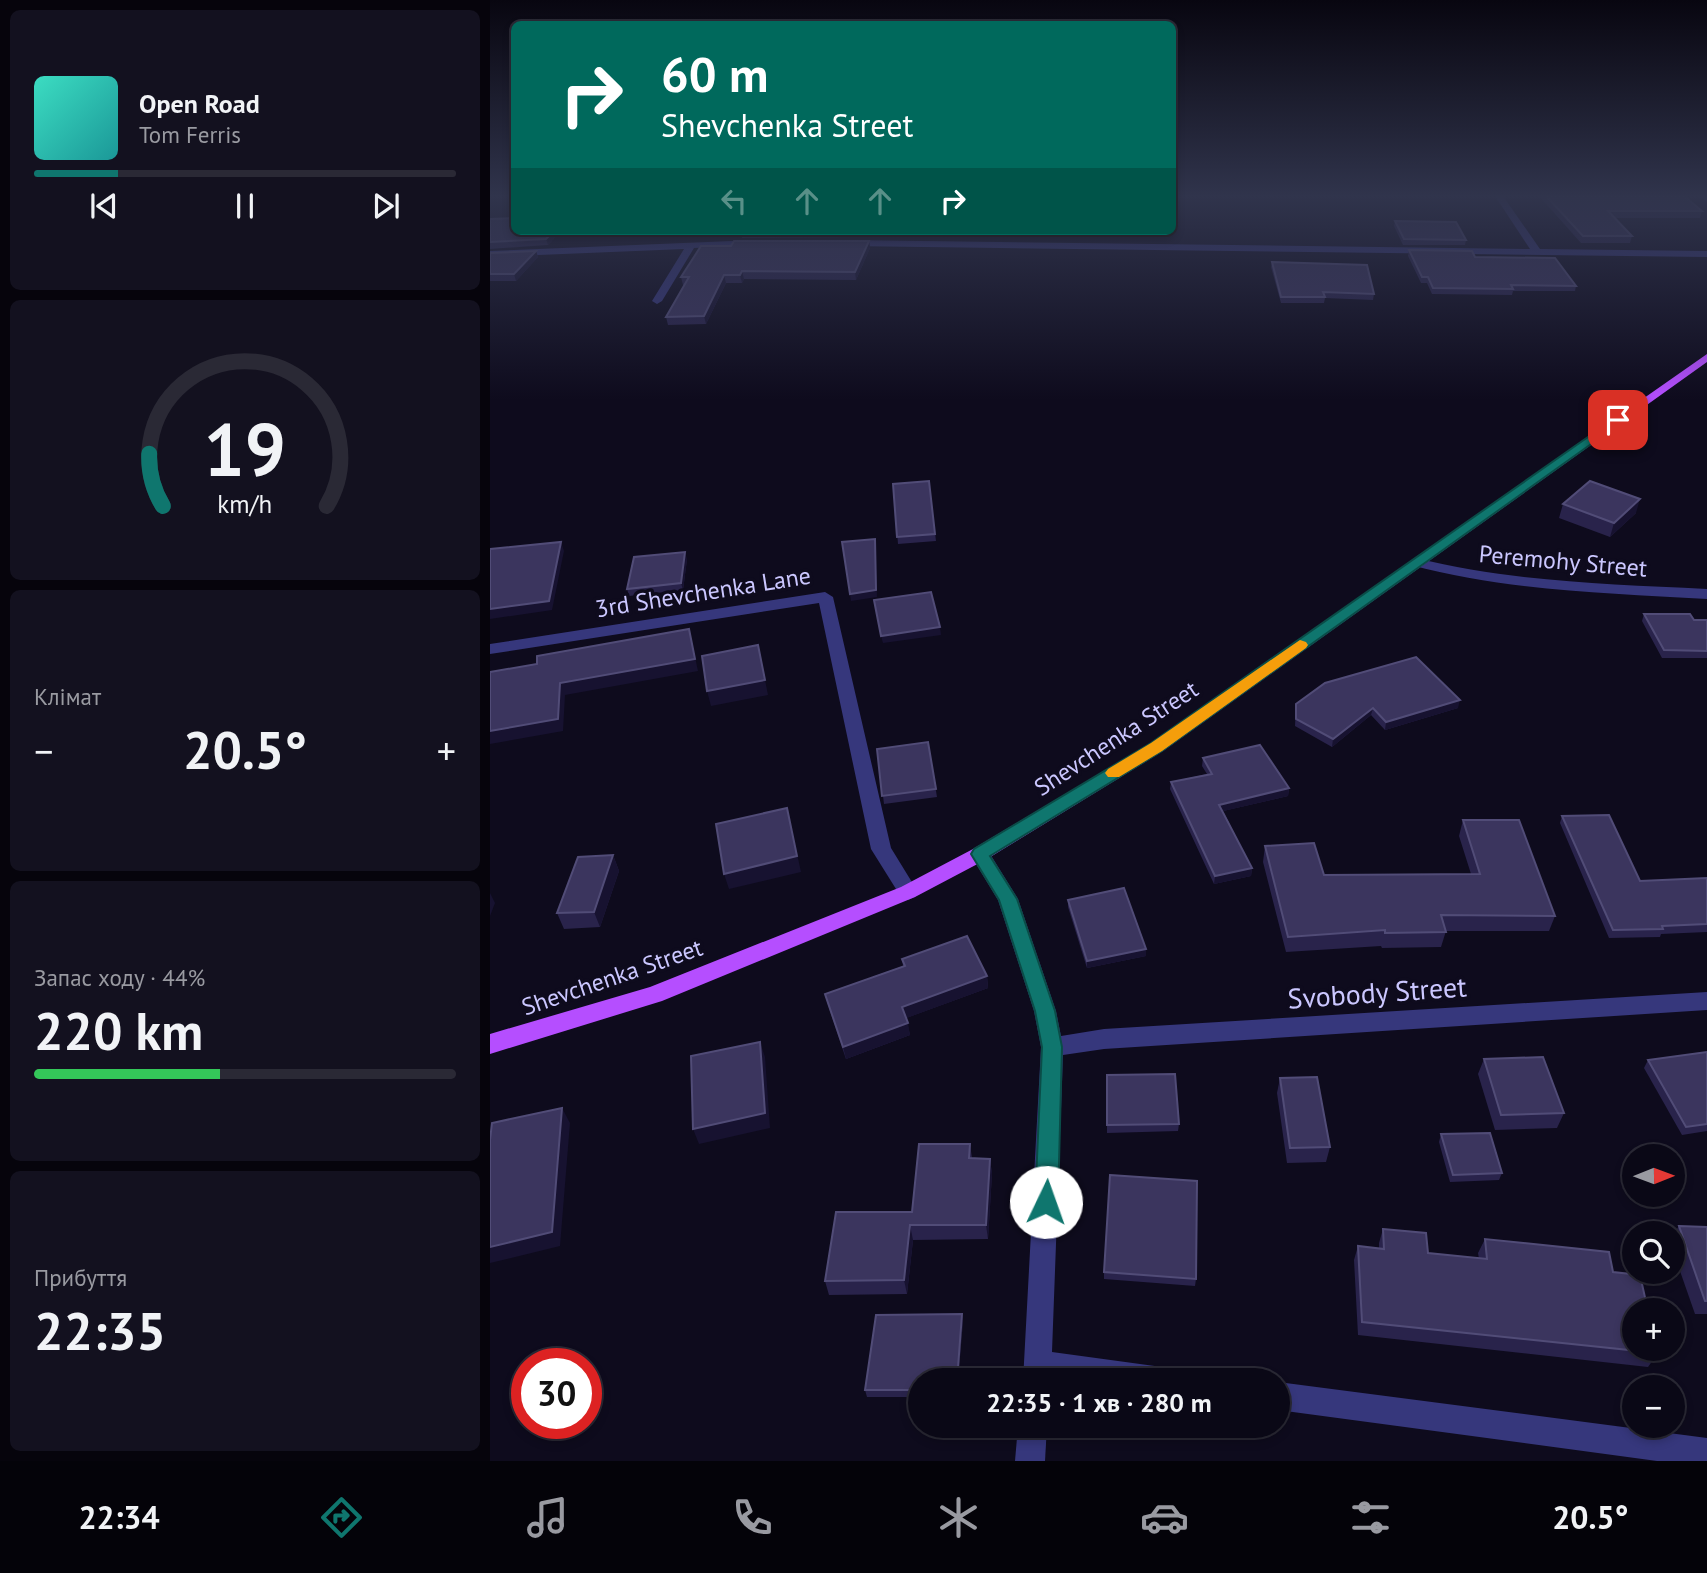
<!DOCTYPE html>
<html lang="uk">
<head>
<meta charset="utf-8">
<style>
  body { margin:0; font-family:"PT Sans",sans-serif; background:#13111f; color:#f1f3f6; height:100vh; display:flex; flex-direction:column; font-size:26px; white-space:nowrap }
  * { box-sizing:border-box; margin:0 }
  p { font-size:23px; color:#999aa1 }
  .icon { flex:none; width:38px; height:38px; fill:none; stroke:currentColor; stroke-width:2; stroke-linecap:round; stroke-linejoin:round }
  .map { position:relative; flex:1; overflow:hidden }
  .panel { display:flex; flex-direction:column; gap:10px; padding:10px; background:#06040c; width:490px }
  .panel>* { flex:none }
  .guide { position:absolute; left:21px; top:21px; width:665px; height:214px; border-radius:10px; box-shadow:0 4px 10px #0003,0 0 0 2px #2a2935; background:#00695c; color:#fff; overflow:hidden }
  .needle { width:46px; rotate:89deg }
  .tools { position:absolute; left:1132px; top:1144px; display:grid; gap:14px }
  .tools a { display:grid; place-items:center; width:63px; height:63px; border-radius:50%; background:#0a0816; box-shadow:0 4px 10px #0003,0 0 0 2px #2a2935; font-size:35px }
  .speed { position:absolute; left:21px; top:1348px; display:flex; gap:14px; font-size:35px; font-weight:700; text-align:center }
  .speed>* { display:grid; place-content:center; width:91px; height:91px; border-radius:50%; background:#0a0816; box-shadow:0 4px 10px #0003,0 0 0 2px #2a2935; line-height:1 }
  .speed .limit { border:10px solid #d22; background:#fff; color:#111 }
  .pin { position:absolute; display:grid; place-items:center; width:60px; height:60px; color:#fff; margin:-30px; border-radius:14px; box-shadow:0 4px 10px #0006 }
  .me { position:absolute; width:77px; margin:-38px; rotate:3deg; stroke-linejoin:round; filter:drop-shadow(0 0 5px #0008) }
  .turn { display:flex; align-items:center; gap:24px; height:147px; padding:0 35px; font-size:32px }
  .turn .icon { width:91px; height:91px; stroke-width:2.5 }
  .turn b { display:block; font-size:49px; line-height:60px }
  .lanes { display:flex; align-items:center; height:66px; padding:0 35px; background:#0003; justify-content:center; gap:35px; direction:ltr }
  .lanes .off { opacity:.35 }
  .big { font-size:52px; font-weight:700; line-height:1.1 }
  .panel .widget { flex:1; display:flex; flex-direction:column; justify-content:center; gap:10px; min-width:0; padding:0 24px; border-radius:10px; background:#13111f }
  .panel .dial { align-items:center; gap:0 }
  .dial svg { height:182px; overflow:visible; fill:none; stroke:#2a2935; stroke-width:7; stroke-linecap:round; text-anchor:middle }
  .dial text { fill:#f1f3f6; stroke:none }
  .song { display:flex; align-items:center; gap:21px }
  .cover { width:84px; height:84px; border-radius:10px; background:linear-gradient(135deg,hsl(170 70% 55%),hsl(180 70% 35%)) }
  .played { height:7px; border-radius:4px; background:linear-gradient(90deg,#0f766e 20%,#2a2935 20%) }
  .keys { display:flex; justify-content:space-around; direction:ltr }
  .heat { display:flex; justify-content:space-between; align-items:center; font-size:38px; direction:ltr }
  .charge { height:10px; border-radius:5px; background:linear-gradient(90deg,#34c759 44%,#2a2935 0) }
  .trip { position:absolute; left:418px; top:1368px; width:382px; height:70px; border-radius:35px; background:#0a0816; box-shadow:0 4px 10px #0003,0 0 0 2px #2a2935; font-weight:700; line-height:70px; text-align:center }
  .tabs { display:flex; height:112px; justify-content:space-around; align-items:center; background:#040309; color:#999aa1 }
  .tabs .icon { width:49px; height:49px }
  .tabs .selected { color:#0f766e }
  .tabs b { font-size:32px; color:#f1f3f6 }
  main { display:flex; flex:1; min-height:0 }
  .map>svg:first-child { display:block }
</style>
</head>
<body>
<main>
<section class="panel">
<div class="widget">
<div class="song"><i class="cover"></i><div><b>Open Road</b><p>Tom Ferris</p></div></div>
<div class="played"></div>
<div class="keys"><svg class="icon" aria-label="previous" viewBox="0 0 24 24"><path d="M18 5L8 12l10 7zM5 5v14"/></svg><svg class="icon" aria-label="pause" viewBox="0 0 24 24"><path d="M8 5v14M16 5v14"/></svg><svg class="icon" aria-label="next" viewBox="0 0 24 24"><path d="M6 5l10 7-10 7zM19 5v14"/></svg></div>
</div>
<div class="widget dial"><svg viewBox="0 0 100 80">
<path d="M14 69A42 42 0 1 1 86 69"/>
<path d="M14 69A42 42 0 0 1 8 46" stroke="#0f766e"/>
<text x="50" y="56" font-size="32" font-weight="700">19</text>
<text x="50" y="72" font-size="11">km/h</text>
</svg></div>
<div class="widget"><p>Клімат</p>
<div class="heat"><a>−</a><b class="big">20.5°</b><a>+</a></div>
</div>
<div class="widget"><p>Запас ходу · 44%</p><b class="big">220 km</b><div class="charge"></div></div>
<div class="widget"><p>Прибуття</p><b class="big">22:35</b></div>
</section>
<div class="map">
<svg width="1217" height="1461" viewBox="0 0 1217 1461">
  <rect width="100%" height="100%" fill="#0e0b1d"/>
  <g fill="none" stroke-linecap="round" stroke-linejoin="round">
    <!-- minor -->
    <g fill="#36377c" fill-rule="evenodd">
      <polygon points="1005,196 1013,196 1050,249 1217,251 1217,257 357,246 352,243 357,240 1040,249"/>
      <polygon points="1210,196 1217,196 1217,202"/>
      <polygon points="266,240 269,241 269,245 204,248 172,301 167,304 162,301 194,249 0,257 0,251"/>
      <path d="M926,558C1022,582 1118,584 1217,589V599C1117,593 1018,591 921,565L919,562Z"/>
      <polygon points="335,592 343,597 401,848 428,892 425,897 418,900 411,897 381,849 329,603 0,654 0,644"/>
      <polygon points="490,847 497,849 528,899 566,1011 571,1036 614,1029 1217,992 1217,1010 614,1049 573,1055 562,1352 672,1367 682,1371 686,1381 533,1381 551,1047 544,1011 508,900 480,854 483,849"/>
      <polygon points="788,1382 1217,1438 1217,1461 1167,1461 788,1410"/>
      <polygon points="528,1426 557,1426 555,1461 525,1461"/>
    </g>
    <!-- major -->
    <polygon fill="#b54eff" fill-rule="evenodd" points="1217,354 1217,362 673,751 497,859 425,897 172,1001 0,1054 0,1034 160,987 411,887 483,849 661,743"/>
  </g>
  <!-- wall -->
  <g fill="#29234b">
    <polygon points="1049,196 1197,196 1196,197 1212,211 1210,218 1124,218 1142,236 1140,243 1091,243"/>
    <polygon points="0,219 24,231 71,231 58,245 0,249"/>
    <polygon points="905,221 976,240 975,245 913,245 904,226"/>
    <polygon points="251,231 388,231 385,237 252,238"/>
    <polygon points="379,241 380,248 366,280 254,279 252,283 236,283 216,324 178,325 176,317 194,285 193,285 191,277 241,246"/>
    <polygon points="919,250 985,257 1086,286 1085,291 1023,291 1022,295 942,294 937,283 931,283 918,256"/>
    <polygon points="46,251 48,257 26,281 0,281 0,253"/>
    <polygon points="782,262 884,294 883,300 835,298 834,303 791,303 781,267"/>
    <polygon points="439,481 446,541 408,544 403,484"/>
    <polygon points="1073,504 1146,513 1120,537 1069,518"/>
    <polygon points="197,559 193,590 139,596 137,589"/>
    <polygon points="1154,614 1204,620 1217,620 1217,658 1172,658 1152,621"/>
    <polygon points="806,704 968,708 895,730 881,715 842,747 805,726"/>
    <polygon points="438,742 447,797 394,804 387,749"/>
    <polygon points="713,758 799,788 798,796 733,811 762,868 761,876 724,884 680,789 681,782 717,774 712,766"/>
    <polygon points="1072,816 1150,881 1217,878 1217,932 1171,934 1170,937 1119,938 1070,823"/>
    <polygon points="973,820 1065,916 1059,931 956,931 951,947 892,948 891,946 796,952 773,862 775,846 834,875 981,874 969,836"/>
    <polygon points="123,855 129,871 110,927 74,929 67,913"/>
    <polygon points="578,900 656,956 597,968 578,907"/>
    <polygon points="412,959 497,976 498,988 416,1018 420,1035 356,1059 338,1005 335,994 413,966"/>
    <polygon points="1217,1052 1217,1131 1192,1135 1154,1068 1158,1060"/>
    <polygon points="994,1059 1074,1113 1067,1128 1005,1130 988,1074"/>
    <polygon points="617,1075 689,1124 688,1131 617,1133"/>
    <polygon points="790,1078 840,1147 836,1162 797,1163 787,1093"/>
    <polygon points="951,1134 1012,1173 1009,1180 960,1182 949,1142"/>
    <polygon points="480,1144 482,1158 500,1159 502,1174 498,1239 423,1240 417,1294 339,1295 335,1281 422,1212"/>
    <polygon points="1189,1226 1217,1227 1217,1314 1205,1314 1183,1251 1183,1235"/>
    <polygon points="893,1229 938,1253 989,1259 988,1253 995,1239 1123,1272 1168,1353 1158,1367 868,1335 864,1260 868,1246 889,1248 889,1243"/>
    <polygon points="614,1272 706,1279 705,1286 614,1279"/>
    <polygon points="472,1314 473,1321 468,1381 430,1381 430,1397 377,1397 375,1390"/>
  </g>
  <!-- shaded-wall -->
  <g fill="#171230">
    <polygon points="64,231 71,231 58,245 56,239"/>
    <polygon points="379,241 380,248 366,280 365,272"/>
    <polygon points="46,251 48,257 26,281 24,274"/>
    <polygon points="252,271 254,279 252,283 250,275"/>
    <polygon points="234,275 236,283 216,324 214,316"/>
    <polygon points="1150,499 1146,513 1120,537 1124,523"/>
    <polygon points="385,539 387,597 361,601 360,594"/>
    <polygon points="71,542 74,551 62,610 0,619 0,609"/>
    <polygon points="195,552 197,559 193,590 191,583"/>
    <polygon points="450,627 451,635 393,643 391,636"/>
    <polygon points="199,629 208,671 75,695 73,731 0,744 0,731 70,683"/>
    <polygon points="268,645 278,695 221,706 217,691"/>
    <polygon points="970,700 968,708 895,730 896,722"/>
    <polygon points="883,708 881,715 842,747 843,739"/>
    <polygon points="799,788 798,796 729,812 729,805"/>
    <polygon points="297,808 311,872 239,889 234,874"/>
    <polygon points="123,855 129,871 110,927 104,912"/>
    <polygon points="762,868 761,876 724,884 725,876"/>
    <polygon points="0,893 5,903 0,916"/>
    <polygon points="656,949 656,956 597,968 597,961"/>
    <polygon points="497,976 498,988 414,1019 412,1007"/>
    <polygon points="418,1023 420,1035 356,1059 353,1047"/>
    <polygon points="270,1042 275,1057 280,1128 209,1144 203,1129"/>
    <polygon points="72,1108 80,1123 70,1246 0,1263 0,1247"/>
    <polygon points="500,1159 502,1174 498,1239 496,1225"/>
    <polygon points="420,1225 423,1240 417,1294 414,1280"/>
    <polygon points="472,1314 473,1321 468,1381 467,1381"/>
  </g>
  <!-- building -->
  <g fill="#3b355e" stroke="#514c77" stroke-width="2">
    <polygon points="1056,196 1194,196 1212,211 1118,211 1142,236 1093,236"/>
    <polygon points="24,218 24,231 64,231 56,239 0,242 0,219"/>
    <polygon points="905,221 966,222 976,240 914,239"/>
    <polygon points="244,241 379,241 365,272 252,271 250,275 234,275 214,316 176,317 199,277 191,277 211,246 241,246"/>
    <polygon points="919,250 982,251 985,257 1065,258 1086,286 1021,285 1023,289 943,288 938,277 932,277"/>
    <polygon points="46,251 24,274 0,274 0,253"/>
    <polygon points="782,262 877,265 884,294 833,292 835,297 791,297"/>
    <polygon points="439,481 445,534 407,537 403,484"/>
    <polygon points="1100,481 1150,499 1124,523 1073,504"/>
    <polygon points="385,539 386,590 360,594 352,542"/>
    <polygon points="71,542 59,601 0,609 0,549"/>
    <polygon points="195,552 191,583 137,589 144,557"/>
    <polygon points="441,592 450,627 391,636 384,600"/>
    <polygon points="1154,614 1200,614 1204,620 1217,620 1217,651 1174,650"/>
    <polygon points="199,629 205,659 70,683 68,719 0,731 0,672 47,664 47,656"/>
    <polygon points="268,645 275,680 217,691 212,656"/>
    <polygon points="926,657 970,700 896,722 883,708 843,739 806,719 806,704 835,683"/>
    <polygon points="438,742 446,789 392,796 387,749"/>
    <polygon points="770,745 799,788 729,805 762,868 725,876 681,782 722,774 713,758"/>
    <polygon points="297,808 307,856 234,874 226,824"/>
    <polygon points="1119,815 1150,881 1217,878 1217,924 1172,926 1173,929 1123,930 1072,816"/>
    <polygon points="973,820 1029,820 1065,916 951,915 956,932 895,933 895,930 798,937 775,846 824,843 834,875 990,874"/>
    <polygon points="123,855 104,912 67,913 88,857"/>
    <polygon points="634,888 656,949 597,961 578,900"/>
    <polygon points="477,936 497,976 412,1007 418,1023 353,1047 335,994 415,966 412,959"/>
    <polygon points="270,1042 275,1113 203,1129 201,1056"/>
    <polygon points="1217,1052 1217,1124 1196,1127 1158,1060"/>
    <polygon points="1053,1057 1074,1113 1011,1115 994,1059"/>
    <polygon points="685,1074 689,1124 617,1125 617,1075"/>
    <polygon points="827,1077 840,1147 800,1148 790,1078"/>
    <polygon points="72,1108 62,1232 0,1247 0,1140 2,1123"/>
    <polygon points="1000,1133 1012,1173 963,1175 951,1134"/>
    <polygon points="429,1144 480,1144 479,1158 500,1159 496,1225 420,1225 414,1280 335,1281 346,1212 422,1212"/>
    <polygon points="620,1175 707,1181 706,1279 614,1272"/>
    <polygon points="1189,1226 1217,1227 1217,1301 1215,1301"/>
    <polygon points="893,1229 936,1233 938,1253 997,1259 995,1239 1119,1252 1123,1272 1150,1275 1158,1311 1144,1311 1144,1349 1167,1349 1168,1353 872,1322 868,1246 894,1249"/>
    <polygon points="472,1314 467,1381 430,1381 430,1390 375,1390 386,1315"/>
  </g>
  <!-- sky -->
  <linearGradient id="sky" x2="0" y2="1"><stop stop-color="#080610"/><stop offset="0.49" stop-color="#30344c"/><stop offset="1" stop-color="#30344c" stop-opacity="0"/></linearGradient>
  <rect width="1217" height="400" fill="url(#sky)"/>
  <!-- route -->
  <polygon fill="#0f766e" stroke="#0a4d48" stroke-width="2" points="1128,416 1132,417 1132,422 672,751 500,856 527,899 565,1011 572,1047 568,1202 565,1209 556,1212 548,1209 545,1202 552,1047 545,1011 509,900 481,854 484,849 661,743"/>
  <!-- slow -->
  <polygon fill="#f59e0b" points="810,640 816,642 818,645 816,648 672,751 629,777 618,777 615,773 618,769 661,743"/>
  <g text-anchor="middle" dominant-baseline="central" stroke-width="7" stroke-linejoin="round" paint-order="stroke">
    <!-- street labels -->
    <g font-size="24" fill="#cbc7ff" stroke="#0e0b1d">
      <text transform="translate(1073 561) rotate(5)">Peremohy Street</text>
      <text transform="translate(213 592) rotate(-9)">3rd Shevchenka Lane</text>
      <text transform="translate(626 738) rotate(-33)">Shevchenka Street</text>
      <text transform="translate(122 977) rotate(-19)">Shevchenka Street</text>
    </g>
    <!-- near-street labels -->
    <g font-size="28" fill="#cbc7ff" stroke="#0e0b1d">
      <text transform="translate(887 992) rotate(-4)">Svobody Street</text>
    </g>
  </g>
</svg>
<div class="tools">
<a><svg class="needle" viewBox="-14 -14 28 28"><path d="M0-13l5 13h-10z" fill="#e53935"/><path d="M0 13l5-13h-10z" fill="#999aa1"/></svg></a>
<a><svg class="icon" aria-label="search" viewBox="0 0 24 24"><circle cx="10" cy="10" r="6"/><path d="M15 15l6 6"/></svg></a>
<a>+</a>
<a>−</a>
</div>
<div class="speed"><div class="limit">30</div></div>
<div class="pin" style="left:1128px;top:420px;background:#d93025"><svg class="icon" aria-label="arrive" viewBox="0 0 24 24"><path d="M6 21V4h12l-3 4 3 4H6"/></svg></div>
<svg class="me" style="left:556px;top:1202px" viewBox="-20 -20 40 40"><circle r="19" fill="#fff"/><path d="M0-13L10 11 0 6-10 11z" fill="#0f766e"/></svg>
<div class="trip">22:35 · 1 хв · 280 m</div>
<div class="guide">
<div class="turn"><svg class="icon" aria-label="right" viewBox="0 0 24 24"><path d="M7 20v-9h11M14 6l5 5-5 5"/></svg><div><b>60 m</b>Shevchenka Street</div></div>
<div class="lanes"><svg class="icon off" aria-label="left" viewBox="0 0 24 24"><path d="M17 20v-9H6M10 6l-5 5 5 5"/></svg><svg class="icon off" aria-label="ahead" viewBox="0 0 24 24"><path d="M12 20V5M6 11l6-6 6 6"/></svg><svg class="icon off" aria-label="ahead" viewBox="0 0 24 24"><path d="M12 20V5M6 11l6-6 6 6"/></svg><svg class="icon" aria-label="right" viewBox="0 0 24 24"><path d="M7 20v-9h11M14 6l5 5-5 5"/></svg></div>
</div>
</div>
</main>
<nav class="tabs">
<b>22:34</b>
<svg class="icon selected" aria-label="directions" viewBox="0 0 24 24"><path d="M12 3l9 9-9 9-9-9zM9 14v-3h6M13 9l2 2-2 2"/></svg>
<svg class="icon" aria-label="music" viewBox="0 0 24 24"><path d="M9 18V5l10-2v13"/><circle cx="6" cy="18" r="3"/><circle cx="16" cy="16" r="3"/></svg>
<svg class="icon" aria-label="phone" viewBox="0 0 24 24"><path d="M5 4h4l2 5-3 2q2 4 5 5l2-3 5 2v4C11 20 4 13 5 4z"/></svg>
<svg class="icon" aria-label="climate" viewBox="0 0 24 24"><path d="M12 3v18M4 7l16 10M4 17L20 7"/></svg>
<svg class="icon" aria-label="car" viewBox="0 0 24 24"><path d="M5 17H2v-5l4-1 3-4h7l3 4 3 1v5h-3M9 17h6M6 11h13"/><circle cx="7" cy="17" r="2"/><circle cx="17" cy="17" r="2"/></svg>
<svg class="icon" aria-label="filters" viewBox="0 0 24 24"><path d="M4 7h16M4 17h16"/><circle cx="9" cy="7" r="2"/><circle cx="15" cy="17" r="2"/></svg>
<b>20.5°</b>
</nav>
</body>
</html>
